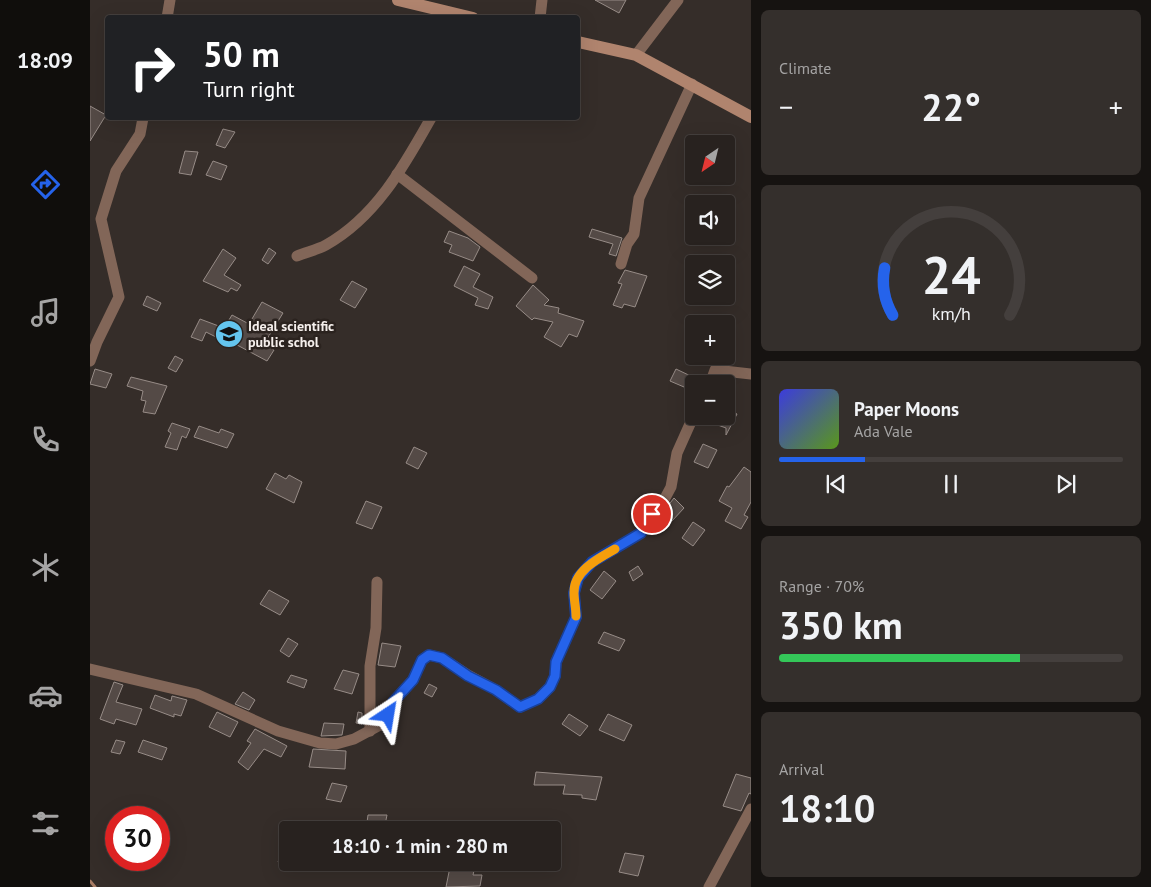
<!DOCTYPE html>
<html lang="en">
<head>
<meta charset="utf-8">
<style>
  body { margin:0; font-family:"PT Sans",sans-serif; background:#342f2c; color:#f1f3f6; height:100vh; display:flex; flex-direction:column; font-size:19px; white-space:nowrap }
  * { box-sizing:border-box; margin:0 }
  p { font-size:16px; color:#a5a4a4 }
  .icon { flex:none; width:28px; height:28px; fill:none; stroke:currentColor; stroke-width:2; stroke-linecap:round; stroke-linejoin:round }
  .map { position:relative; flex:1; overflow:hidden }
  .panel { display:flex; flex-direction:column; gap:10px; padding:10px; background:#161311; width:400px }
  .panel>* { flex:none }
  .banner { position:absolute; left:15px; top:15px; width:475px; height:105px; border-radius:5px; box-shadow:0 5px 20px #0002,0 0 0 1px #443f3d; background:#202124; color:#fff; overflow:hidden }
  .needle { width:32px; rotate:215deg }
  .fabs { position:absolute; left:595px; top:135px; display:grid; gap:10px }
  .fabs a { display:grid; place-items:center; width:50px; height:50px; border-radius:5px; background:#28221f; box-shadow:0 5px 20px #0002,0 0 0 1px #443f3d; font-size:25px }
  .speed { position:absolute; left:15px; top:806px; display:flex; gap:10px; font-size:25px; font-weight:700; text-align:center }
  .speed>* { display:grid; place-content:center; width:65px; height:65px; border-radius:50%; background:#28221f; box-shadow:0 5px 20px #0002,0 0 0 1px #443f3d; line-height:1 }
  .speed .limit { border:8px solid #d22; background:#fff; color:#111 }
  .pin { position:absolute; display:grid; place-items:center; width:42px; height:42px; color:#fff; margin:-21px; border:2px solid #fff; border-radius:50%; box-shadow:0 1px 5px #0007 }
  .me { position:absolute; width:55px; margin:-28px; rotate:33deg; stroke-linejoin:round; filter:drop-shadow(0 0 4px #0008) }
  .turn { display:flex; align-items:center; gap:18px; height:105px; padding:0 15px; font-size:22px }
  .turn .icon { width:65px; height:65px; stroke-width:2.5 }
  .turn b { display:block; font-size:35px; line-height:42px }
  .big { font-size:38px; font-weight:800; line-height:1.1 }
  .panel .tile { flex:1; display:flex; flex-direction:column; justify-content:center; gap:8px; min-width:0; padding:0 18px; border-radius:8px; background:#342f2c }
  .panel .dial { align-items:center; gap:0 }
  .dial svg { height:130px; overflow:visible; fill:none; stroke:#443f3d; stroke-width:7; stroke-linecap:round; text-anchor:middle }
  .dial text { fill:#f1f3f6; stroke:none }
  .song { display:flex; align-items:center; gap:15px }
  .cover { width:60px; height:60px; border-radius:8px; background:linear-gradient(135deg,hsl(240 70% 55%),hsl(90 70% 35%)) }
  .played { height:5px; border-radius:2px; background:linear-gradient(90deg,#2563eb 25%,#443f3d 25%) }
  .keys { display:flex; justify-content:space-around; direction:ltr }
  .heat { display:flex; justify-content:space-between; align-items:center; font-size:28px; direction:ltr }
  .charge { height:8px; border-radius:4px; background:linear-gradient(90deg,#34c759 70%,#443f3d 0) }
  .trip { position:absolute; left:189px; top:821px; width:282px; height:50px; border-radius:5px; background:#28221f; box-shadow:0 5px 20px #0002,0 0 0 1px #443f3d; font-weight:800; line-height:50px; text-align:center }
  main { display:flex; flex:1; min-height:0 }
  .tabs { display:flex; flex-direction:column; width:90px; justify-content:space-around; align-items:center; background:#100e0c; color:#a5a4a4 }
  .tabs .icon { width:35px; height:35px }
  .tabs .current { color:#2563eb }
  .tabs b { font-size:22px; color:#f1f3f6 }
  .map>svg:first-child { display:block }
</style>
</head>
<body>
<main>
<nav class="tabs">
<b>18:09</b>
<svg class="icon current" aria-label="directions" viewBox="0 0 24 24"><path d="M12 3l9 9-9 9-9-9zM9 14v-3h6M13 9l2 2-2 2"/></svg>
<svg class="icon" aria-label="music" viewBox="0 0 24 24"><path d="M9 18V5l10-2v13"/><circle cx="6" cy="18" r="3"/><circle cx="16" cy="16" r="3"/></svg>
<svg class="icon" aria-label="phone" viewBox="0 0 24 24"><path d="M5 4h4l2 5-3 2q2 4 5 5l2-3 5 2v4C11 20 4 13 5 4z"/></svg>
<svg class="icon" aria-label="climate" viewBox="0 0 24 24"><path d="M12 3v18M4 7l16 10M4 17L20 7"/></svg>
<svg class="icon" aria-label="car" viewBox="0 0 24 24"><path d="M5 17H2v-5l4-1 3-4h7l3 4 3 1v5h-3M9 17h6M6 11h13"/><circle cx="7" cy="17" r="2"/><circle cx="17" cy="17" r="2"/></svg>
<svg class="icon" aria-label="filters" viewBox="0 0 24 24"><path d="M4 7h16M4 17h16"/><circle cx="9" cy="7" r="2"/><circle cx="15" cy="17" r="2"/></svg>
</nav>
<div class="map">
<svg width="661" height="887" viewBox="0 0 661 887">
  <rect width="100%" height="100%" fill="#352d29"/>
  <g fill="none" stroke-linecap="round" stroke-linejoin="round">
    <!-- stream -->
    <polyline stroke="#a87c64" stroke-width="3" points="0,881 5,887"/>
  </g>
  <!-- building -->
  <g fill="#544a46" stroke="#978c87">
    <polygon points="505,0 536,0 529,13"/>
    <polygon points="0,106 16,115 0,141"/>
    <polygon points="133,129 145,132 135,148 126,145"/>
    <polygon points="95,151 108,152 101,175 89,173"/>
    <polygon points="123,161 137,166 131,180 116,175"/>
    <polygon points="502,229 532,238 526,256 519,254 523,244 499,237"/>
    <polygon points="359,231 378,238 390,247 383,261 359,252 362,245 354,242"/>
    <polygon points="179,248 186,253 178,264 172,260"/>
    <polygon points="133,249 146,258 134,275 151,285 147,291 141,288 138,292 113,281"/>
    <polygon points="374,266 390,274 383,287 403,297 398,309 385,305 388,298 364,286"/>
    <polygon points="535,270 557,276 545,307 534,304 532,308 523,305 532,284 528,283"/>
    <polygon points="262,281 277,289 265,308 250,300"/>
    <polygon points="443,285 459,300 454,305 469,308 468,313 494,321 487,337 479,334 471,347 454,337 463,322 444,318 442,320 426,306"/>
    <polygon points="57,296 71,303 67,311 53,305"/>
    <polygon points="172,302 193,313 174,344 184,350 177,361 134,338 132,340 116,332 112,341 101,337 110,319 134,328 142,315 159,324"/>
    <polygon points="85,356 93,360 86,372 78,368"/>
    <polygon points="5,369 22,374 16,388 0,384"/>
    <polygon points="586,369 607,379 601,390 580,381"/>
    <polygon points="41,377 77,386 65,414 53,412 56,401 51,400 53,391 37,386"/>
    <polygon points="636,409 647,414 636,435 636,428 625,424 629,416 636,416"/>
    <polygon points="82,423 100,429 96,438 92,436 87,450 75,447 81,433 78,431"/>
    <polygon points="109,426 129,433 131,429 144,434 137,448 104,437"/>
    <polygon points="613,444 627,450 618,468 604,462"/>
    <polygon points="324,447 337,453 328,469 316,463"/>
    <polygon points="654,467 661,472 661,502 654,515 658,517 651,529 635,521 642,508 629,501 637,486 639,487"/>
    <polygon points="185,473 196,479 199,475 212,482 204,503 176,489"/>
    <polygon points="584,498 594,508 582,521 573,512"/>
    <polygon points="276,501 292,507 282,529 266,523"/>
    <polygon points="603,522 615,530 603,546 592,538"/>
    <polygon points="548,566 553,574 543,581 539,572"/>
    <polygon points="514,571 526,581 512,599 500,590"/>
    <polygon points="179,590 199,601 190,615 170,604"/>
    <polygon points="514,632 535,640 529,651 508,643"/>
    <polygon points="198,638 208,644 199,657 190,651"/>
    <polygon points="292,643 311,646 305,667 288,665"/>
    <polygon points="253,670 269,674 262,694 244,689"/>
    <polygon points="201,675 217,680 214,688 197,682"/>
    <polygon points="24,682 33,685 26,702 52,709 46,725 26,719 24,724 10,719"/>
    <polygon points="339,684 347,688 342,697 334,693"/>
    <polygon points="153,692 165,700 159,710 145,704"/>
    <polygon points="65,695 81,701 82,696 97,700 91,716 84,714 84,717 60,708"/>
    <polygon points="127,712 148,722 140,737 119,727"/>
    <polygon points="268,712 272,713 272,724 266,723"/>
    <polygon points="479,714 498,726 490,736 472,724"/>
    <polygon points="518,714 542,725 534,741 509,730"/>
    <polygon points="234,723 254,724 252,735 231,736"/>
    <polygon points="165,729 197,746 191,757 174,749 158,770 148,762 161,743 157,741"/>
    <polygon points="26,740 35,742 30,754 21,752"/>
    <polygon points="53,740 77,748 72,760 48,752"/>
    <polygon points="223,749 256,751 255,769 219,767"/>
    <polygon points="446,772 512,777 506,800 492,798 492,795 473,794 475,785 444,785"/>
    <polygon points="646,774 661,778 661,794 659,793 651,811 633,806"/>
    <polygon points="242,783 257,786 251,802 236,799"/>
    <polygon points="278,815 297,815 294,830 276,830"/>
    <polygon points="198,843 198,866 188,862"/>
    <polygon points="535,853 554,856 548,876 529,872"/>
    <polygon points="361,862 386,862 383,875 392,875 390,886 356,887"/>
  </g>
  <g fill="none" stroke-linecap="round" stroke-linejoin="round">
    <!-- street -->
    <g stroke="#826658" stroke-width="11">
      <polyline points="77,18 80,0"/>
      <polyline points="450,18 452,0"/>
      <polyline points="546,55 588,0"/>
      <polyline points="307,174 442,278"/>
      <path d="M207,256C216,252 227,250 236,245C286,217 314,166 341,118"/>
      <polyline points="531,264 537,244 544,234 549,198 602,84"/>
      <polyline points="0,361 7,342 29,297 11,219 26,171 50,134 53,118"/>
      <polyline points="620,384 625,370 661,374"/>
      <polyline points="0,669 106,694 188,731 230,743 246,744 264,739 292,724 303,702 323,680 332,660 339,655 352,658 378,675 406,690 430,707 448,699 460,687 465,676 466,662 486,617 484,593 488,578 502,562 551,533 562,514 574,500 581,487 587,453 604,415"/>
      <polyline points="280,731 280,666 286,628 287,582"/>
      <polyline points="619,887 661,809"/>
    </g>
    <!-- secondary -->
    <g stroke="#b0846e" stroke-width="12">
      <polyline points="308,0 383,18"/>
      <polyline points="488,42 546,55 661,117"/>
    </g>
  </g>
  <g fill="none" stroke-linecap="round" stroke-linejoin="round">
    <defs>
      <polyline id="route" points="298,715 303,702 323,680 332,660 339,655 352,658 378,676 406,690 430,707 448,699 460,687 465,676 466,662 486,617 484,593 488,578 502,562 551,533 562,514"/>
    </defs>
    <!-- route casing -->
    <use href="#route" stroke="#184099" stroke-width="12"/>
    <!-- route -->
    <use href="#route" stroke="#2563eb" stroke-width="9"/>
    <!-- slow -->
    <path stroke="#f59e0b" stroke-width="9" d="M486,616C486,608 484,600 484,593C483,571 509,558 525,549"/>
  </g>
  <!-- icons -->
  <defs>
    <symbol id="school-disc" viewBox="-11 -11 22 22"><circle r="9.5" fill="#64c5ee" stroke="#2b231f"/><path d="M0-5L7-2L0 1L-7-2ZM-4 1L0 2.5L4 1V4Q0 6-4 4Z" fill="#111"/></symbol>
  </defs>
  <g fill-rule="evenodd">
    <use href="#school-disc" x="123" y="318" width="32" height="32"/>
  </g>
  <g text-anchor="middle" dominant-baseline="central" stroke-width="5" stroke-linejoin="round" paint-order="stroke">
    <!-- poi labels -->
    <g font-size="14" font-weight="bold" fill="#f5efec" stroke="#2b231f" text-anchor="start">
      <text x="158" y="326">Ideal scientific<tspan x="158" dy="16">public schol</tspan></text>
    </g>
  </g>
</svg>
<div class="fabs">
<a><svg class="needle" viewBox="-14 -14 28 28"><path d="M0-13l5 13h-10z" fill="#e53935"/><path d="M0 13l5-13h-10z" fill="#a5a4a4"/></svg></a>
<a><svg class="icon" aria-label="sound" viewBox="0 0 24 24"><path d="M4 9h4l5-4v14l-5-4H4zM17 9q2 3 0 6"/></svg></a>
<a><svg class="icon" aria-label="layers" viewBox="0 0 24 24"><path d="M12 4l9 5-9 5-9-5zM3 14l9 5 9-5"/></svg></a>
<a>+</a>
<a>−</a>
</div>
<div class="speed"><div class="limit">30</div></div>
<div class="pin" style="left:562px;top:514px;background:#d93025"><svg class="icon" aria-label="arrive" viewBox="0 0 24 24"><path d="M6 21V4h12l-3 4 3 4H6"/></svg></div>
<svg class="me" style="left:298px;top:715px" viewBox="-20 -20 40 40"><path d="M0-17L14 15 0 8-14 15z" fill="#2563eb" stroke="#fff" stroke-width="4"/></svg>
<div class="trip">18:10 · 1 min · 280 m</div>
<div class="banner">
<div class="turn"><svg class="icon" aria-label="right" viewBox="0 0 24 24"><path d="M7 20v-9h11M14 6l5 5-5 5"/></svg><div><b>50 m</b>Turn right</div></div>
</div>
</div>
<section class="panel">
<div class="tile"><p>Climate</p>
<div class="heat"><a>−</a><b class="big">22°</b><a>+</a></div>
</div>
<div class="tile dial"><svg viewBox="0 0 100 80">
<path d="M14 69A42 42 0 1 1 86 69"/>
<path d="M14 69A42 42 0 0 1 9 40" stroke="#2563eb"/>
<text x="50" y="56" font-size="32" font-weight="700">24</text>
<text x="50" y="72" font-size="11">km/h</text>
</svg></div>
<div class="tile">
<div class="song"><i class="cover"></i><div><b>Paper Moons</b><p>Ada Vale</p></div></div>
<div class="played"></div>
<div class="keys"><svg class="icon" aria-label="previous" viewBox="0 0 24 24"><path d="M18 5L8 12l10 7zM5 5v14"/></svg><svg class="icon" aria-label="pause" viewBox="0 0 24 24"><path d="M8 5v14M16 5v14"/></svg><svg class="icon" aria-label="next" viewBox="0 0 24 24"><path d="M6 5l10 7-10 7zM19 5v14"/></svg></div>
</div>
<div class="tile"><p>Range · 70%</p><b class="big">350 km</b><div class="charge"></div></div>
<div class="tile"><p>Arrival</p><b class="big">18:10</b></div>
</section>
</main>
</body>
</html>
